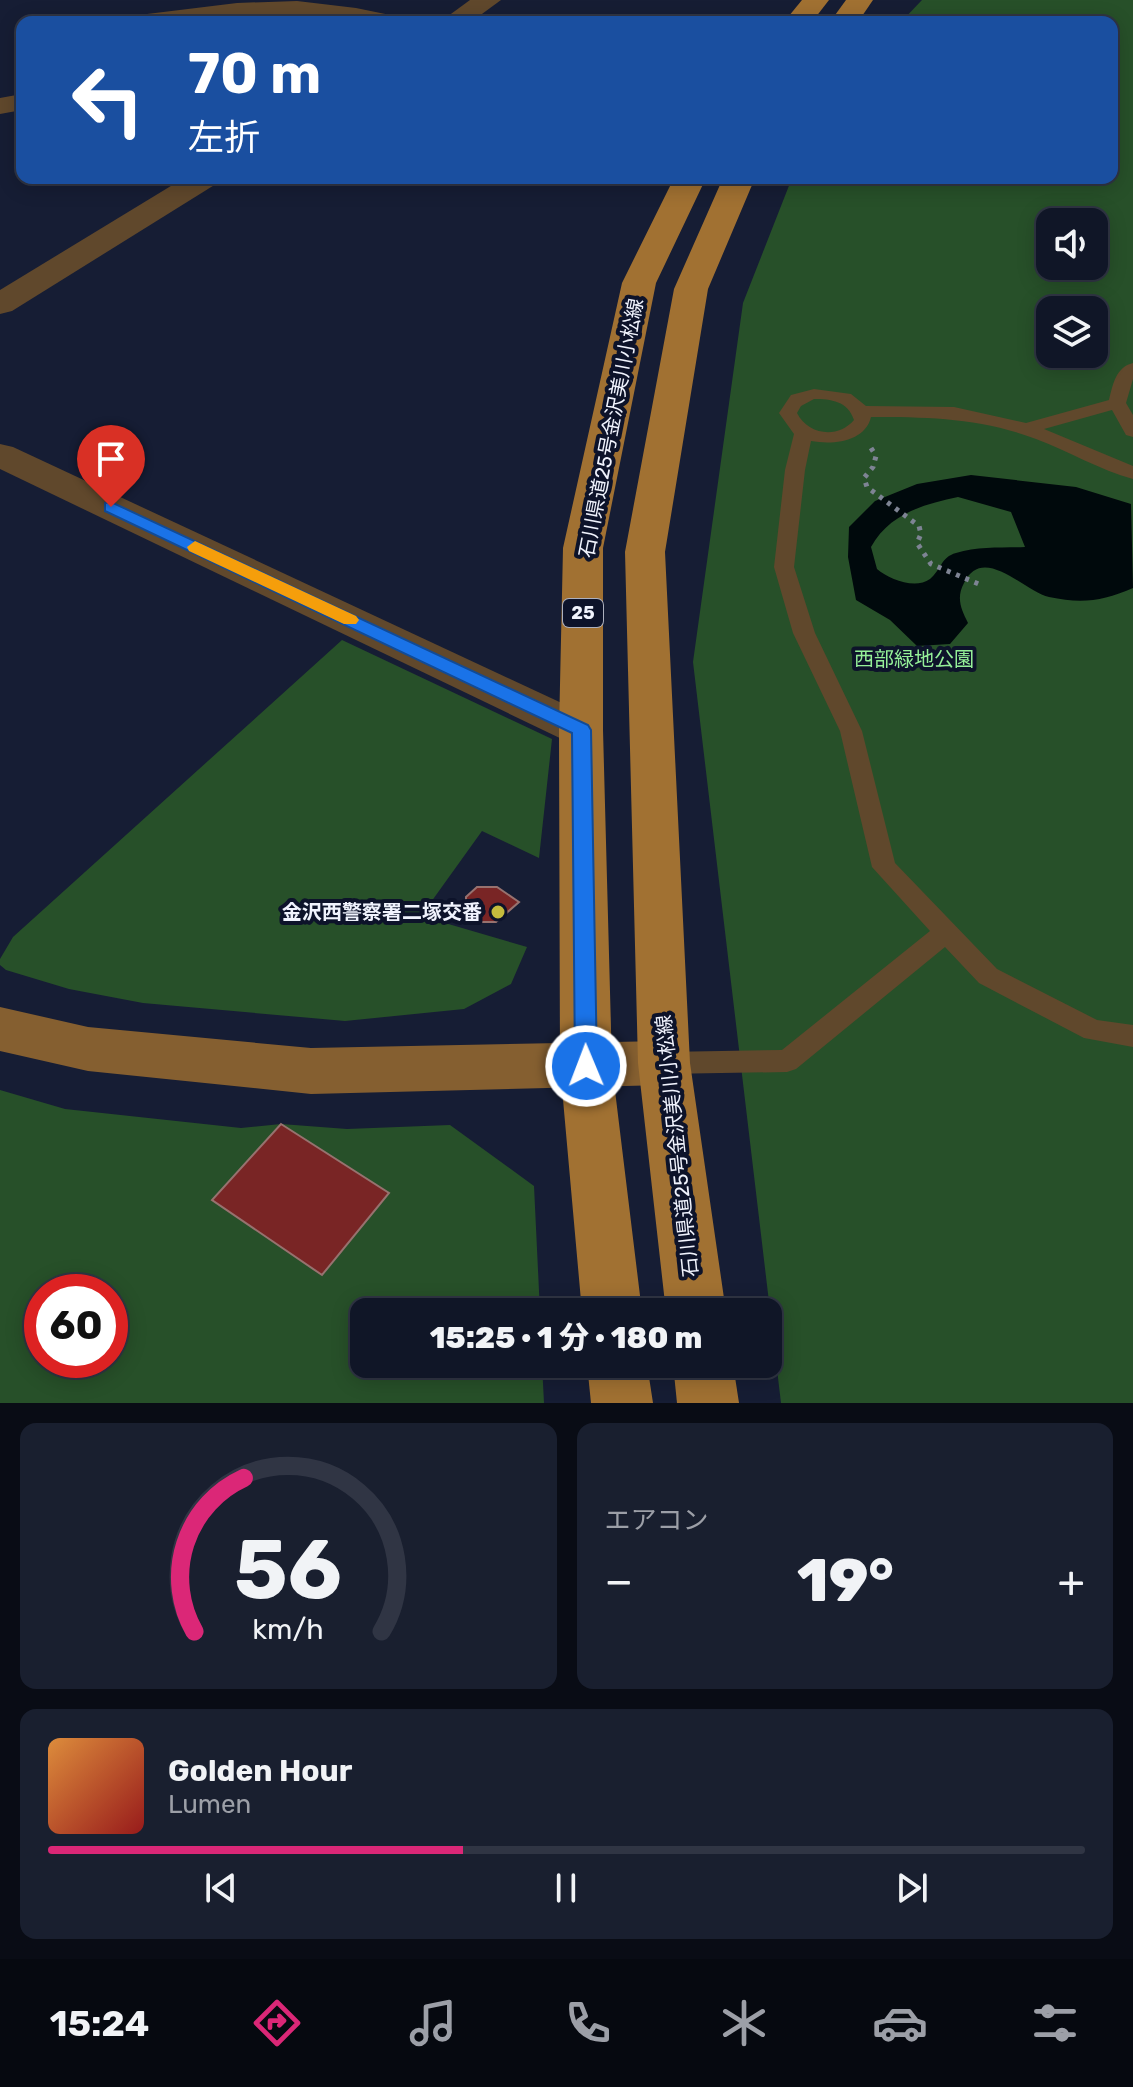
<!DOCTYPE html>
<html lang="ja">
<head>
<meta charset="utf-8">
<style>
  body { margin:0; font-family:Rubik,"Noto Sans JP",sans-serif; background:#191f2f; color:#f1f3f6; height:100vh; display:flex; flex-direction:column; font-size:30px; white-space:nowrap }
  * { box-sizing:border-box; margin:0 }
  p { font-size:26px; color:#9c9fa7 }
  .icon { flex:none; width:44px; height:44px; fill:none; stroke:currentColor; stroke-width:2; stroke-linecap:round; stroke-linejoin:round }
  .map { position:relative; height:1403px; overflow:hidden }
  .panel { display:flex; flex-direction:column; gap:20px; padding:20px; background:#090c15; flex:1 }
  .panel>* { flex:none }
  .hud { position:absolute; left:16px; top:16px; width:1102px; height:168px; border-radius:16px; box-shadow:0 4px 20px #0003,0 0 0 2px #303544; background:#1a4fa0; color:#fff; overflow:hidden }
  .buttons { position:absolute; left:1036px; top:208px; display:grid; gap:16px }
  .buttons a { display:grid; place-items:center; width:72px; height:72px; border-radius:16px; background:#101627; box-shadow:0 4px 20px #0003,0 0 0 2px #303544; font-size:40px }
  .speed { position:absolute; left:24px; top:1274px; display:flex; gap:16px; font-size:40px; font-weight:700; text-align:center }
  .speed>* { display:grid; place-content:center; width:104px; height:104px; border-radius:50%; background:#101627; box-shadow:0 4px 20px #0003,0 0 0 2px #303544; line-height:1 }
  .speed .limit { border:12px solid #d22; background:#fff; color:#111 }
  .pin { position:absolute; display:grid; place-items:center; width:68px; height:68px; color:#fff; margin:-82px -34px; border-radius:50% 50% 50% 0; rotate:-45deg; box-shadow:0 0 8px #0007 }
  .pin .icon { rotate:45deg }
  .me { position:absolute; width:88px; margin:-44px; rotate:359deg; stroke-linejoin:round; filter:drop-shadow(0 0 6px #0008) }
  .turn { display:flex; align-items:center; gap:28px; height:168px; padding:0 40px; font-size:36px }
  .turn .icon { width:104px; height:104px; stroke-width:2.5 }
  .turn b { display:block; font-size:56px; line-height:68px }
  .big { font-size:60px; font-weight:800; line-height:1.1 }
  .panel .widget { flex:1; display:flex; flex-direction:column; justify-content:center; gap:12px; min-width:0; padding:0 28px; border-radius:16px; background:#191f2f }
  .panel .dial { align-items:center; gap:0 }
  .dial svg { height:208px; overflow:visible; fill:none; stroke:#303544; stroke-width:7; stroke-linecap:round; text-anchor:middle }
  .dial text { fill:#f1f3f6; stroke:none }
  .song { display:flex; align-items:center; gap:24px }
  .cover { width:96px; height:96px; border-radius:12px; background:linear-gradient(135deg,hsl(30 70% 55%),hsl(0 70% 35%)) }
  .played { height:8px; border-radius:4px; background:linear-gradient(90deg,#db2777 40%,#303544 40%) }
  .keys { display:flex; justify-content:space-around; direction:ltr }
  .heat { display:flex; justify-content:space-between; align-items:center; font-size:44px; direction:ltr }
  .panel .tiles { flex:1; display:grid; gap:20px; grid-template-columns:1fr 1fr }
  .widget:last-child { grid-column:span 2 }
  .trip { position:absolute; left:350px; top:1298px; width:432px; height:80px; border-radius:16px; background:#101627; box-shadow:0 4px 20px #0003,0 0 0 2px #303544; font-weight:800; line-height:80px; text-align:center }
  .tab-bar { display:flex; height:128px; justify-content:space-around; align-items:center; background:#060910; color:#9c9fa7 }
  .tab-bar .icon { width:56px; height:56px }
  .tab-bar .current { color:#db2777 }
  .tab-bar b { font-size:36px; color:#f1f3f6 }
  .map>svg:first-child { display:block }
</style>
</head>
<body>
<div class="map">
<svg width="1133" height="1403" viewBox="0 0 1133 1403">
  <rect width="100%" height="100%" fill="#161d34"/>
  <!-- green -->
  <g fill="#275029" fill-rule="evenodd">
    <path d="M922,0H1133V1403H781L693,662L743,303L792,178H1112V22H901ZM1050,222H1094V266H1050ZM1050,310H1094V354H1050Z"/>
    <polygon points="342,640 552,739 539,858 482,831 421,916 527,947 511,984 464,1009 345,1021 143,1003 69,989 6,970 0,965 0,959 13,937"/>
    <path d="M0,1090L65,1109L241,1128L281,1124L347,1129L450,1125L534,1186L540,1312H364V1364H542L544,1403H0ZM42,1292H110V1360H42Z"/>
  </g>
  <!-- water -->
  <path fill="#00090c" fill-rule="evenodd" d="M971,475L1076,487L1131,504L1133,588C1103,601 1082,604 1049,597C1025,592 983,543 964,583C956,598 961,609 968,623L950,644L917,646L890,620L856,600L848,557L849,527L875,501L917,484ZM958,497L1011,512L1025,547C1002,548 978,546 956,553C941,557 941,570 930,579C915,590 889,579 877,569L871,547C889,514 924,504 958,497Z"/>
  <!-- building -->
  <g fill="#792525" stroke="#97726f" stroke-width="2">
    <polygon points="477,887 497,887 519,902 496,922 480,922 466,912 466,897"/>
    <polygon points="281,1124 389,1193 322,1275 212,1200"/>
  </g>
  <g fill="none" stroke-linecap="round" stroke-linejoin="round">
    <!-- path -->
    <polyline stroke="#7e8494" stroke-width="5" stroke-dasharray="4 6" stroke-linecap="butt" points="871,448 876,456 873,467 864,478 867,487 919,526 921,534 917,543 931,564 981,585"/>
    <!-- lane -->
    <path fill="#60482c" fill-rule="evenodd" d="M1133,363V379L1126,403L1133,415V437L1126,435L1112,410L1044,429L1133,466V479C1100,470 1068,451 1036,439C981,418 929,417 871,417C865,442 833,445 811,441L805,470L794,567L815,633L862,731L895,863L997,969L1097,1020L1133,1025V1047L1084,1038L979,983L945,947L796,1069L787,1072L664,1074L655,1071L651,1063L655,1055L664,1052L782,1050L930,931L872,867L840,731L793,633L774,567L785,470L794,434L779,413L791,395L814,389L851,394L866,406L954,407L1026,423L1109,400C1113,384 1116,367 1133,363ZM814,399C831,399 848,401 854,420C838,439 808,435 797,413L801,406Z"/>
    <!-- street -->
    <g fill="#60482c" fill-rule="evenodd">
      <polygon points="470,0 501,0 471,22 440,22"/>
      <polygon points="297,1 356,8 395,16 399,22 267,17 199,22 134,22 138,16 147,14 237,3"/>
      <polygon points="22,94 22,110 0,114 0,98"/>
      <polygon points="184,178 220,178 216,184 12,311 0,314 0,290"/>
      <polygon points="0,444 13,447 596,719 602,730 596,741 581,745 566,741 0,469"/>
    </g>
    <!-- secondary -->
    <polygon fill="#855f30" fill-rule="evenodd" points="0,1007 88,1027 311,1048 664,1041 683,1047 690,1063 683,1079 664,1085 311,1094 88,1071 0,1051"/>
    <!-- primary -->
    <g fill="#a17132" fill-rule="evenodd">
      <polygon points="802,0 829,0 812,22 784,22"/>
      <polygon points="846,0 873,0 858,22 830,22"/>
      <polygon points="674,178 706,178 656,283 603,548 603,730 612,1066 642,1312 582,1312 560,1066 559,730 563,548 622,283"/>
      <polygon points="723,178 755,178 708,289 665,552 690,1063 726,1312 666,1312 638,1063 625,552 674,289"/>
      <polygon points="587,1364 647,1364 653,1403 591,1403"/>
      <polygon points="673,1364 733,1364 739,1403 677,1403"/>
    </g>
  </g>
  <!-- route -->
  <polygon fill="#1a73e8" stroke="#114b97" stroke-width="2" points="111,502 588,725 591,730 597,1066 594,1072 586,1075 578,1072 575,1066 572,733 105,511 105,503"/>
  <!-- slow -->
  <polygon fill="#f59e0b" points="195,541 356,616 359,620 356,624 344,624 189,551 187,547"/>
  <!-- markers -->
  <circle fill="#c5bc3d" stroke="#0d132a" stroke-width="3" cx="498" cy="912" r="8"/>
  <g text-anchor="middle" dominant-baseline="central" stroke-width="8" stroke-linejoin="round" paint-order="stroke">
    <!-- shield labels -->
    <rect fill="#0d132a" stroke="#acb0be" stroke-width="2" x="563" y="599" width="40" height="28" rx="6"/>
    <g font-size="18" font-weight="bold" fill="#f0f3fd">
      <text x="583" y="613">25</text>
    </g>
    <!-- street labels -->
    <g font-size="20" fill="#f0f3fd" stroke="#0d132a">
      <text transform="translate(611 428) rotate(-79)">石川県道25号金沢美川小松線</text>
      <text transform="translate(677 1146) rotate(-96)">石川県道25号金沢美川小松線</text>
    </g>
    <!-- park labels -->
    <g font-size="20" fill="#95f098" stroke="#0d132a">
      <text x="914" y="659">西部緑地公園</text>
    </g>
    <!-- poi labels -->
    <g font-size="20" font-weight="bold" fill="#f0f3fd" stroke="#0d132a" text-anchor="end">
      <text x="482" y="912">金沢西警察署二塚交番</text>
    </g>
  </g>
</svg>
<div class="buttons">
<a><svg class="icon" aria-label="sound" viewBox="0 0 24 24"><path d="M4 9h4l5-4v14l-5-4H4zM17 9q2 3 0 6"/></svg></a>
<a><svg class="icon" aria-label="layers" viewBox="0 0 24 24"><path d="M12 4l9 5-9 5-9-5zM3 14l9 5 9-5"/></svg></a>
</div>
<div class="speed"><div class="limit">60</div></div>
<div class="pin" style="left:111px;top:507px;background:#d93025"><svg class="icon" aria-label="arrive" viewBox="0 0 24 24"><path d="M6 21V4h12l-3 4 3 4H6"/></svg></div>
<svg class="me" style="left:586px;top:1066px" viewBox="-20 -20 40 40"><circle r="17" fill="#1a73e8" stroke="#fff" stroke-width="3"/><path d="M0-11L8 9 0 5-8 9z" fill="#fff"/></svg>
<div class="trip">15:25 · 1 分 · 180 m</div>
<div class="hud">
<div class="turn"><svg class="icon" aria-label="left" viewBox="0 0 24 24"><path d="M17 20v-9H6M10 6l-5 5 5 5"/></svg><div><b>70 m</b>左折</div></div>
</div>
</div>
<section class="panel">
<div class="tiles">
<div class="widget dial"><svg viewBox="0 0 100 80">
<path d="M14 69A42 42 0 1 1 86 69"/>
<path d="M14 69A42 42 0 0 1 33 10" stroke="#db2777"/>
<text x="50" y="56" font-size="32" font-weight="700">56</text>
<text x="50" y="72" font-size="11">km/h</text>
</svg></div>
<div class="widget"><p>エアコン</p>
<div class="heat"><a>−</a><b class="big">19°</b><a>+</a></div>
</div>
<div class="widget">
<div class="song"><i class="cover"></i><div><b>Golden Hour</b><p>Lumen</p></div></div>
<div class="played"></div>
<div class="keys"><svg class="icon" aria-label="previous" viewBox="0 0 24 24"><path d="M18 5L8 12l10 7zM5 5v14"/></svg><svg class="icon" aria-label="pause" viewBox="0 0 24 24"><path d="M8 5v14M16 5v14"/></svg><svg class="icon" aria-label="next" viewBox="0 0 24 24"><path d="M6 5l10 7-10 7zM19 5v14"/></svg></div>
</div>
</div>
</section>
<nav class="tab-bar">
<b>15:24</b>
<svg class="icon current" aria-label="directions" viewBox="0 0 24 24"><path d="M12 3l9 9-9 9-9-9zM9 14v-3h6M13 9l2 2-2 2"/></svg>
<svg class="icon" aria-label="music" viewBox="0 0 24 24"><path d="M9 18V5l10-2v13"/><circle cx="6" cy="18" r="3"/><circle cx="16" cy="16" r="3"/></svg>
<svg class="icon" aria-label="phone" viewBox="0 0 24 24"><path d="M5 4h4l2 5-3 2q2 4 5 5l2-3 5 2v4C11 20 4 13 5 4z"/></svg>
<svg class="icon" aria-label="climate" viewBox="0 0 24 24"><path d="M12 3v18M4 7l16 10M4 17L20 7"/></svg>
<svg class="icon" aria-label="car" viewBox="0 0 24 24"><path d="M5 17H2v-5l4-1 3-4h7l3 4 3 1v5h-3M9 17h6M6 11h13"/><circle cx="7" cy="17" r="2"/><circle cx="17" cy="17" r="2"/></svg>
<svg class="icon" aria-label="filters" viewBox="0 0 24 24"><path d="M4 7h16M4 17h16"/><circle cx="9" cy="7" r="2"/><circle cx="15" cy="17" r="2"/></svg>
</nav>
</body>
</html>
